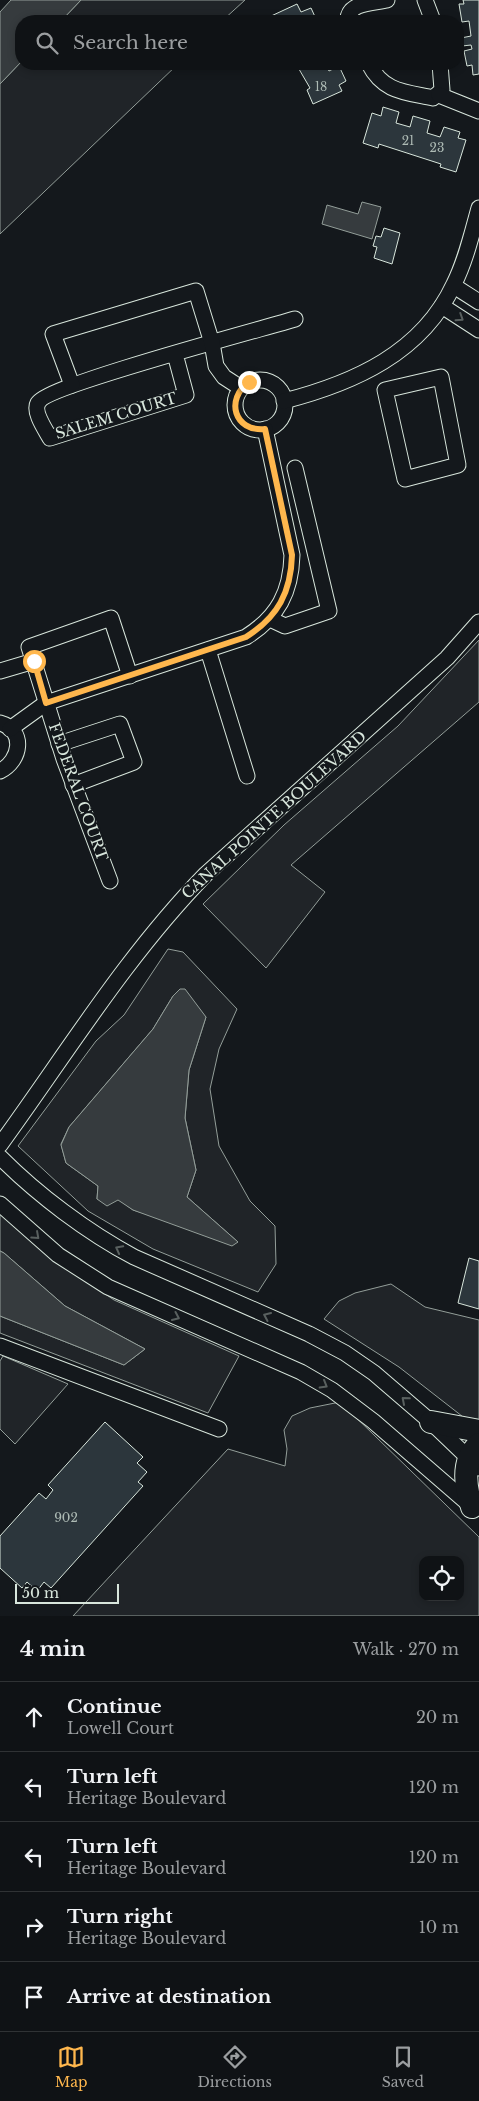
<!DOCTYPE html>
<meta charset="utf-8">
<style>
body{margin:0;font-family:"Libre Baskerville",serif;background:#181b1e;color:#f1f3f6}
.controls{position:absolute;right:15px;bottom:15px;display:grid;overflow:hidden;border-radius:10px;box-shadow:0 2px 8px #0003}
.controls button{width:45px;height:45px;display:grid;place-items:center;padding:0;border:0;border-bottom:1px solid #2f3234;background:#0f1215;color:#f1f3f6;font:25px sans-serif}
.scale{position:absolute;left:15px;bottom:12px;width:104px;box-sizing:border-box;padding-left:5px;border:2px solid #d8e6dc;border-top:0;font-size:14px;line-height:18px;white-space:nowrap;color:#d8e6dc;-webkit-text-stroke:4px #14181c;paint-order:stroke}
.stop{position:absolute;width:15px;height:15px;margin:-11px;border:4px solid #ffb74d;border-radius:50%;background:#fff}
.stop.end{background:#ffb74d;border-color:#fff;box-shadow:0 1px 5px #0008}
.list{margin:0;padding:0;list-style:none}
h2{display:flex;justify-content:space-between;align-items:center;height:65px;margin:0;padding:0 20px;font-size:21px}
h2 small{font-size:16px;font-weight:400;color:#9b9ea0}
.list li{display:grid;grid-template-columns:32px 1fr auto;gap:15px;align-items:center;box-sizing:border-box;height:70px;padding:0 20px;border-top:1px solid #2f3234}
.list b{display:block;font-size:19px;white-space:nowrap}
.list p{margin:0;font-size:16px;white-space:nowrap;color:#9b9ea0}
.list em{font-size:16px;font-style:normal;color:#9b9ea0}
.icon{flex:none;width:28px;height:28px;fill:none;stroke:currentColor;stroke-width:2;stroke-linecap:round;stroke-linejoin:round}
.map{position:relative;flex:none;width:479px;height:1616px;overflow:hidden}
.search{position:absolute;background:#0f1215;box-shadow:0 2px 8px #0003;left:15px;right:15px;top:15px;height:55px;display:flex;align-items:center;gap:12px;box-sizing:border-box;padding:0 18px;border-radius:20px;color:#9b9ea0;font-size:19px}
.sheet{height:415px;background:#0f1215}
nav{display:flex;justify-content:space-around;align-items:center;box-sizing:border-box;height:70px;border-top:1px solid #2f3234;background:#0f1215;font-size:14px;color:#9b9ea0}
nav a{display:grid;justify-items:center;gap:2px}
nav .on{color:#ffb74d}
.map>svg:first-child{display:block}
.green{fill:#202428;stroke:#939e99;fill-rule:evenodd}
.water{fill:#363b3e;stroke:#939e99}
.building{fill:#2c363c;stroke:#d8e6dc}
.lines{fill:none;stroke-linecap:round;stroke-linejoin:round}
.minor-casing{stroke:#d8e6dc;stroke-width:17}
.highway-casing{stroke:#d8e6dc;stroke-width:24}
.minor{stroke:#14181c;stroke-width:15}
.highway{stroke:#14181c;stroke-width:22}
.oneway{stroke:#59605f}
.route{stroke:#ffb74d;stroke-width:6}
.labels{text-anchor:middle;stroke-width:4;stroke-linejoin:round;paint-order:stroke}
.number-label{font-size:12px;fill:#adbab4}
.street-label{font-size:15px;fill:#d8e6dc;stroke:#14181c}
</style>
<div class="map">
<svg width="479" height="1616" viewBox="0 0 479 1616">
<rect width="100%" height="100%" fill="#14181c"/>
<g class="green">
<polygon points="81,0 245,0 222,21 61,21"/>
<polygon points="21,62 21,64 178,64 0,234 0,84"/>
<polygon points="479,640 479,702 291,865 325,892 266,968 203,904 284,825 398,726"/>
<path d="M168,949L183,952L237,1009L219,1049L210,1089L219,1146L250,1201L275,1226L276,1264L258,1292L153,1249L88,1211L18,1146L96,1041L124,1015ZM173,996L206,1017L189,1070L185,1118L196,1170L187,1197L238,1242L133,1210L118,1199H97L98,1186L66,1163L61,1144L69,1127L153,1029Z"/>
<polygon points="0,1212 57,1261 114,1300 239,1356 208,1413 0,1333 0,1316 124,1365 145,1349 65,1306 4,1253 0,1251"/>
<polygon points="391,1284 425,1307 479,1320 479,1421 467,1420 399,1367 324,1319 339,1301 355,1293"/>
<polygon points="3,1356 68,1384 15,1444 0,1429 0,1361"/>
<path d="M340,1402L479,1537V1616H73L228,1449L285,1466L287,1449L284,1430L292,1416L310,1408ZM423,1560H460V1597H423Z"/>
</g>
<g class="water">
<polygon points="11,0 81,0 61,21 21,21 21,62 0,84 0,12"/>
<polygon points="362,202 381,207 372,239 322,224 327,205 358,214"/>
<polygon points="180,989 185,989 206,1017 189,1070 185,1118 196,1170 187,1197 238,1242 232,1246 133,1210 118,1200 107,1206 97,1199 98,1186 66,1163 61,1145 69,1127 153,1029 173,996"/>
<polygon points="0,1251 4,1253 65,1306 145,1349 124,1365 0,1316"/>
</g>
<g class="building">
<polygon points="463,0 479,0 479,74 473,75 472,65 467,66 464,51 472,49 471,45 462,46 461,38 471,36 469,21 462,22 459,4 464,4"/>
<polygon points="297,4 301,12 311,8 317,21 271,21 269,17"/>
<polygon points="296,64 325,64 329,71 339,66 346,81 339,85 342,91 313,104 307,90 310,88"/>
<polygon points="383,107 399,112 396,123 410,127 413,116 430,121 427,133 440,137 444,127 460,132 458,138 466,140 456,172 440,167 441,164 379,144 378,148 363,143 372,113 381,116"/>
<polygon points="384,228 400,233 392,264 374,258 377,247 373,246 376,236 381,237"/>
<polygon points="469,1258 479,1261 479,1309 458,1303"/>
<polygon points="105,1422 143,1457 137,1463 147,1472 138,1482 143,1486 51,1588 44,1582 37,1591 27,1582 22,1588 0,1568 0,1536 39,1493 46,1499 53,1490 48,1485"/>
</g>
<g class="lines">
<defs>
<g id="minor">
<polyline points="425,0 433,21"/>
<path d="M348,21C347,2 374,3 387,0"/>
<path d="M369,64C383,92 405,92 433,98L442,90L440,64"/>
<polyline points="439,95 479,111"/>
<polyline points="454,286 479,302"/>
<polyline points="442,306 479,330"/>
<path d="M175,354L186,395L50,438C45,429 33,412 38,403C46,386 262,329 295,319"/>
<polygon points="441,377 458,465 405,479 385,390"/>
<circle cx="260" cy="405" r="25"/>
<polyline points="72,385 53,334 196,291 212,343 216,366 224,377 241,388"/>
<path d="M284,401C354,383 422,353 454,284C466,260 472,233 479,208"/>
<polyline points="270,619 285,626 329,611 295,468"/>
<polyline points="208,650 247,776"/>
<polyline points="0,671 34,661"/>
<path d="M0,723C26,730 21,761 0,771"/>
<path d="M10,729L46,703L246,637C278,617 291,592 292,555L265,429"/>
<polyline points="59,744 120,724 134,762 73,785"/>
<polyline points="110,881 64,759 29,647 111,618 130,676"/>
<path d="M0,1145C67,1053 126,956 206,874L447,658L479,622"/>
<path d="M0,1157C38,1195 87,1232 134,1257L309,1334L345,1353L374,1373L431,1422L479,1468"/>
<polyline points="0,1204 58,1255 108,1287 301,1372 332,1390 373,1421 470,1505"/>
<polyline points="0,1346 219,1429"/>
</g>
<g id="highway">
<polyline points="431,1422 479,1431"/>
<path d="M472,1507C465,1486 461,1461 479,1444"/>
</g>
</defs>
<use href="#minor" class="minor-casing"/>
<use href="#highway" class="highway-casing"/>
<use href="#minor" class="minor"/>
<use href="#highway" class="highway"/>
</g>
<defs><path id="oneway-chevron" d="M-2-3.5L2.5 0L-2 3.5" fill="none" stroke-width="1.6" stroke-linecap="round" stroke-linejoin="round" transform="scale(1.25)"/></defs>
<g class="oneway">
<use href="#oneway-chevron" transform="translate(460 318) rotate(33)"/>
<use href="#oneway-chevron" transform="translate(36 1236) rotate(42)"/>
<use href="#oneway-chevron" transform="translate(119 1249) rotate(-152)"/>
<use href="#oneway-chevron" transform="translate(267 1316) rotate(-156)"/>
<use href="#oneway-chevron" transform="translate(176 1317) rotate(24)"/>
<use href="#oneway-chevron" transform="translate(324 1385) rotate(30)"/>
<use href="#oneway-chevron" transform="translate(405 1400) rotate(-139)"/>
</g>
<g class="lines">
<path class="route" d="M34,661L46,703L246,637C278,617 291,592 292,555L265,429C234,432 225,399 249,382"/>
</g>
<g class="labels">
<g class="number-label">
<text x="321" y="91">18</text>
<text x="408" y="145">21</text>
<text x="437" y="152">23</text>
<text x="66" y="1522">902</text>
</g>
<g class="street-label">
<text transform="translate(116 416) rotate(-17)" y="5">SALEM COURT</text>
<text transform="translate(78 792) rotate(70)" y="5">FEDERAL COURT</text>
<text transform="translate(274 815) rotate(-42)" y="5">CANAL POINTE BOULEVARD</text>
</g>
</g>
</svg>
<div class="controls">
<button><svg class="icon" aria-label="locate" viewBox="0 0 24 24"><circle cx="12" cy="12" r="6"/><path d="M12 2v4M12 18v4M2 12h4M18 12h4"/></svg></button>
</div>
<div class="scale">50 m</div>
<div class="stop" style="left:34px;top:661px"></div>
<div class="stop end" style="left:249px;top:382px"></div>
<div class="search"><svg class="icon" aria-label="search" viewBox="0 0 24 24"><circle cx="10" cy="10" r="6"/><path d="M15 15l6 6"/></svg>Search here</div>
</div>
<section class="sheet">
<h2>4 min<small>Walk · 270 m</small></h2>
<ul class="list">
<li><svg class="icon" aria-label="ahead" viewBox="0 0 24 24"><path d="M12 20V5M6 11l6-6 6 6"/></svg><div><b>Continue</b><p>Lowell Court</p></div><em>20 m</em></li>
<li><svg class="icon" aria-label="left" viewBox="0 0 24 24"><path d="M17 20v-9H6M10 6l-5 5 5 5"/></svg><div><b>Turn left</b><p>Heritage Boulevard</p></div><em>120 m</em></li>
<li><svg class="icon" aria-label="left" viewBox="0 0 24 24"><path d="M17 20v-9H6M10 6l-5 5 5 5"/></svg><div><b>Turn left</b><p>Heritage Boulevard</p></div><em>120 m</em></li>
<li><svg class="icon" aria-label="right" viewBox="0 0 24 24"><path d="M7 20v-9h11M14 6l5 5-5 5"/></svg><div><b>Turn right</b><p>Heritage Boulevard</p></div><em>10 m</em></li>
<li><svg class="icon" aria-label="arrive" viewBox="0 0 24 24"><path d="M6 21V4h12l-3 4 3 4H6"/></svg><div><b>Arrive at destination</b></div></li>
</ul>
</section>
<nav>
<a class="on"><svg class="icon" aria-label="map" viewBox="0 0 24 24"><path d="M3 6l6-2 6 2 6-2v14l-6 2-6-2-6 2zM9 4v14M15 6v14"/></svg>Map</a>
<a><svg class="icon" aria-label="directions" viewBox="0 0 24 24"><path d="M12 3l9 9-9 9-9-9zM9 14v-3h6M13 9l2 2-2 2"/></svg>Directions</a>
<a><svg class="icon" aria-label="saved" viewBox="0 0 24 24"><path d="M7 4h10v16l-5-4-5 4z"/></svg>Saved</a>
</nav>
